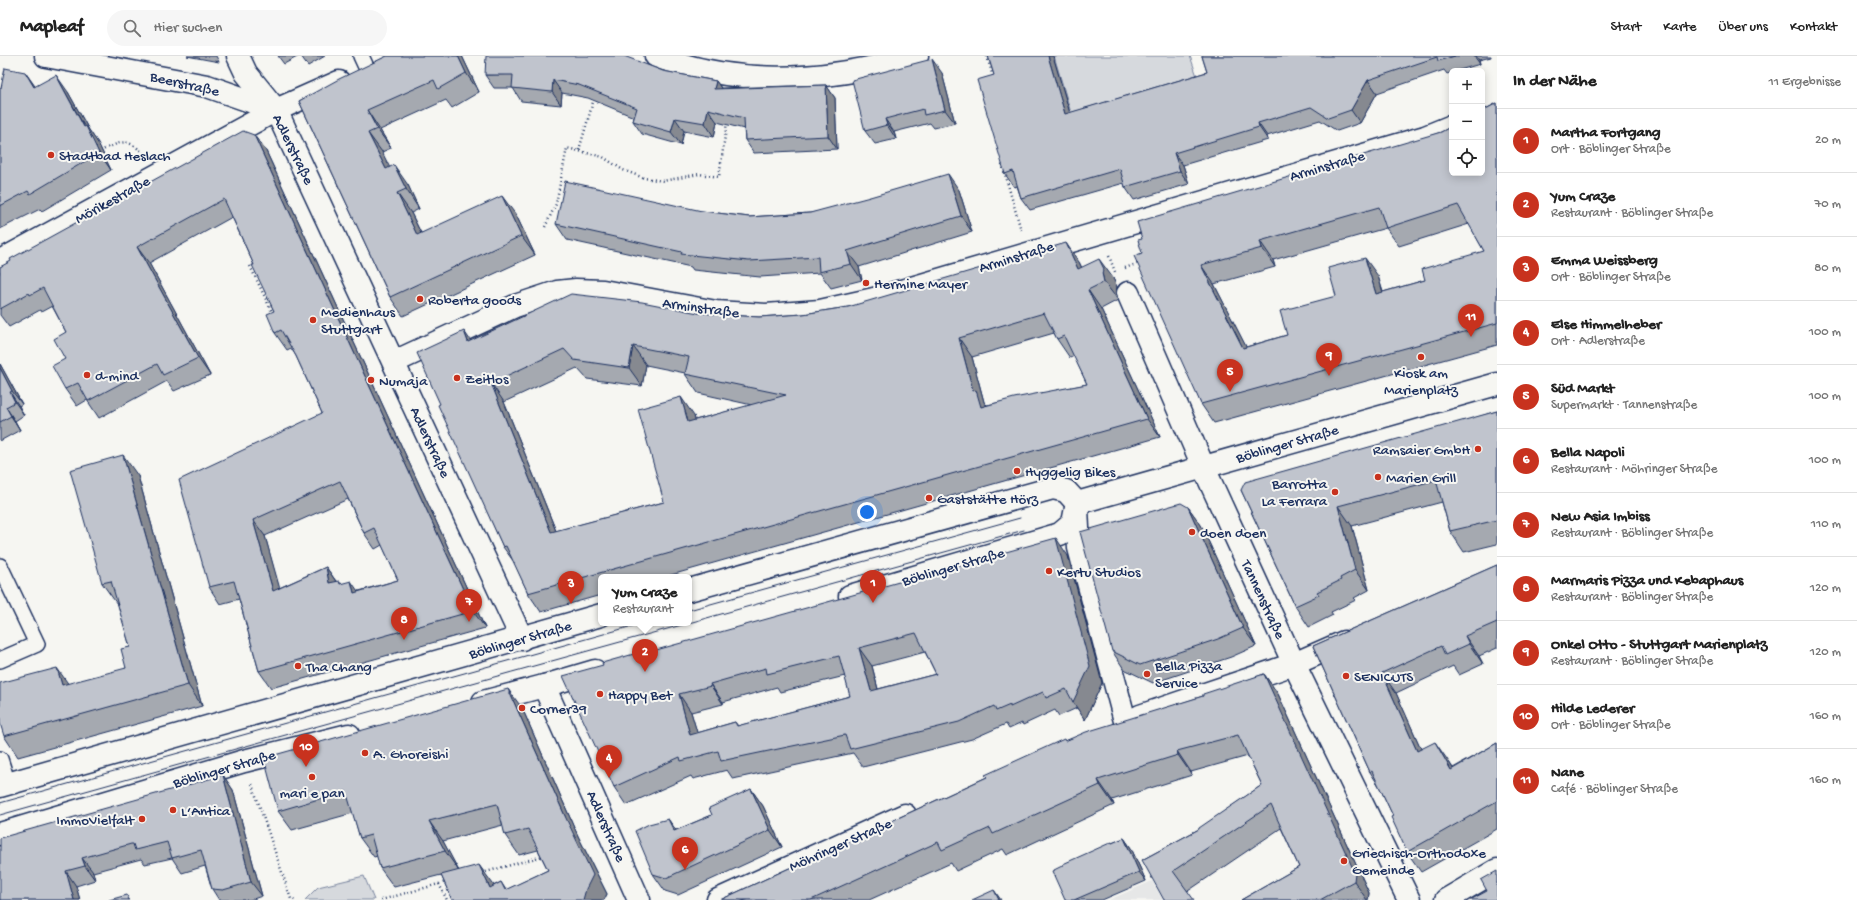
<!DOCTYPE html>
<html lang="de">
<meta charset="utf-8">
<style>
body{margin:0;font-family:"Gochi Hand",sans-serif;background:#f6f6f6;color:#222}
.controls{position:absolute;right:12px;top:12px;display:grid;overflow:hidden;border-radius:6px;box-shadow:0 2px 10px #0003}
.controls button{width:36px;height:36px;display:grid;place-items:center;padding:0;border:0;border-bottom:1px solid #e0e0e0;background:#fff;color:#222;font:20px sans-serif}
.you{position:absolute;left:867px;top:456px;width:14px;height:14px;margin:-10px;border:3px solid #fff;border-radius:50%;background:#1a73e8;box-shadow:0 0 0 6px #1a73e833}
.badge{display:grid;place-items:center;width:26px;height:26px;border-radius:50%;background:#c8321e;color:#fff;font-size:13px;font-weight:700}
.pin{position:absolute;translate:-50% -33px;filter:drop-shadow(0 1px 2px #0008)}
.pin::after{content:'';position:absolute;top:21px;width:14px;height:12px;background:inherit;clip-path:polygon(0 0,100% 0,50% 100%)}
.popup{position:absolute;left:598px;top:518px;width:94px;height:52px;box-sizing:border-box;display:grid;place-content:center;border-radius:6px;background:#fff;filter:drop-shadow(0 1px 3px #0005);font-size:13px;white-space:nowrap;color:#767676}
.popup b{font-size:15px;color:#222}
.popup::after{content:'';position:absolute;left:50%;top:100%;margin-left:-8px;border:8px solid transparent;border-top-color:#fff}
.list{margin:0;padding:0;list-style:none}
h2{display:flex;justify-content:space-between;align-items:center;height:52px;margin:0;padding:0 16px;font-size:17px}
h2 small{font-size:13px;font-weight:400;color:#767676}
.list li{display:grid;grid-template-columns:26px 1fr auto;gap:12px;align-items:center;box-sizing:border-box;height:64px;padding:0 16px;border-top:1px solid #e0e0e0}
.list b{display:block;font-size:15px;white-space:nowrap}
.list p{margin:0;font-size:13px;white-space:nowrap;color:#767676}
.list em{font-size:13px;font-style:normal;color:#767676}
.icon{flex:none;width:22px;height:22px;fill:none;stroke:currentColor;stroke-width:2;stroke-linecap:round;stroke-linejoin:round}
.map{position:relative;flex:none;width:1497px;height:844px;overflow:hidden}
header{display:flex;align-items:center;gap:24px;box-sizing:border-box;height:56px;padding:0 20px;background:#fff;border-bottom:1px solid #e0e0e0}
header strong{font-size:19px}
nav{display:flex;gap:22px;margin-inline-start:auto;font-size:14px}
.search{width:280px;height:36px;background:#f6f6f6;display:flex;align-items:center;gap:10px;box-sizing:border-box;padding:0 14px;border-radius:22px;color:#767676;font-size:15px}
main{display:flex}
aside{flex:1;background:#fff}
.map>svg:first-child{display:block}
.built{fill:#e6e7e7}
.green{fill:#d6d9dd;stroke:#78849e}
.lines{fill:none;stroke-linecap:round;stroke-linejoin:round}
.service-casing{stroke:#1b2f5e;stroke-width:18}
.minor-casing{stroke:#1b2f5e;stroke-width:25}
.tertiary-casing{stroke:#1b2f5e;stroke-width:25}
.path{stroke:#1b2f5e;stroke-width:2.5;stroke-dasharray:1 3;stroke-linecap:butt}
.service{stroke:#f6f6f2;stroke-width:15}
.minor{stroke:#f6f6f2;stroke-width:22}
.tertiary{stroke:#f6f6f2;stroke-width:22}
.tram{stroke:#1b2f5e;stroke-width:1}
.wall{fill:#a5a9b0;stroke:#1b2f5e;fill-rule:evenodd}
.shaded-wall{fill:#868990;stroke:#1b2f5e}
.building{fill:#c0c4cd;stroke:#1b2f5e;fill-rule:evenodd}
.poi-dot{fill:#c8321e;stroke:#f6f6f2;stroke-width:1.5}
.labels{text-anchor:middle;stroke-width:4;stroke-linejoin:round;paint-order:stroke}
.street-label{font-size:15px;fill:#1b2f5e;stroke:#f6f6f2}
.poi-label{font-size:15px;fill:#1b2f5e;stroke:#f6f6f2;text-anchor:start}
</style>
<header>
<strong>Mapleaf</strong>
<div class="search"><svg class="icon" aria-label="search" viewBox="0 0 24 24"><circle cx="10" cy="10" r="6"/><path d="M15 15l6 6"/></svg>Hier suchen</div>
<nav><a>Start</a><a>Karte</a><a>Über uns</a><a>Kontakt</a></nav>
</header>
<main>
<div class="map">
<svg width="1497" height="844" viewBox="0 0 1497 844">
<rect width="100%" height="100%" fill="#f6f6f2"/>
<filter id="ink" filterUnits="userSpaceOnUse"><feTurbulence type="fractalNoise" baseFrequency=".025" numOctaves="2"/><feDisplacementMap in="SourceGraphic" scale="8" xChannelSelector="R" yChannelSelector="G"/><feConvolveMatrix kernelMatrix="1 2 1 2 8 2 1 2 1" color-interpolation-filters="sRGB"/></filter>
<g filter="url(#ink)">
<polygon class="built" points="1152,825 1163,844 1109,844"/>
<g class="green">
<polygon points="1054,0 1190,0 1198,23 1072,60"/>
<polygon points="364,820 374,844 305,844 318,831"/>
</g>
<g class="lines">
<defs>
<g id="service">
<polyline points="361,0 367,13"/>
<polyline points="0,510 37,588 0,604"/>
<polyline points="0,703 8,728"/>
</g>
<g id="minor">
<polyline points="46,0 207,30 276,54"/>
<polyline points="238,0 246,17 276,54 522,583"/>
<path d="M656,0C740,32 832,25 917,0"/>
<polyline points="0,205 276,54 339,26"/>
<polyline points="1128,237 1203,410 1294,608 1409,844"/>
<polyline points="394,306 515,250 557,236 576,234 603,235 716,256 766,259 820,255 874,243 1425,81 1452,70"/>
<polyline points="1077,447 1497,328"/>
<polyline points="1077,452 1079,492 1125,665"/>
<polyline points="689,534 1053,432 1066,435 1077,447"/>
<polyline points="850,540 1060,478 1073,467 1077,447"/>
<polyline points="544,630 639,844"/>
<polyline points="483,646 544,630 595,615"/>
<polyline points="1140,660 1294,608 1344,586"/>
<polyline points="0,730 601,559"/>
<polyline points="0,778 244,705 349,679"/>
<polyline points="718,844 905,759"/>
</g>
<polyline id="tertiary" points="1446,844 1497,814"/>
</defs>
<use href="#service" class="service-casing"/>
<use href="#minor" class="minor-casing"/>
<use href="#tertiary" class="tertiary-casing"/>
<g class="path">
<polyline points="987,0 993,21"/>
<polyline points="579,94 593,46"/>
<path d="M100,95C122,86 126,80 145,99"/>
<polyline points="1002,108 1021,174"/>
<polyline points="545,171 556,148 567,92 603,101 623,114 644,122 663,125 699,118 719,121 727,66"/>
<polyline points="1109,200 1115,216 1117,215"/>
<polyline points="250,210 273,258"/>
<polyline points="1125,212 1139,207"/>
<polyline points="252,728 291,843 295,844"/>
<polyline points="482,817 543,800"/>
<polyline points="439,828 447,844"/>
<polyline points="381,844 446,826"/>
</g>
<use href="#service" class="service"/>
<use href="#minor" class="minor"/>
<use href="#tertiary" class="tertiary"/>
<g class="tram">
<polyline points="689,554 1020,462"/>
<polyline points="0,747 643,567"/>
<path d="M0,759C341,663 682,569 1024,474"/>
</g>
</g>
<g class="wall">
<polygon points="187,0 216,0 219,6"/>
<polygon points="278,0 299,0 284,8"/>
<polygon points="301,0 325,0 308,10"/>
<polygon points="387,0 462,0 479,36 452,52 446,44 380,74 391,92 382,96 389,112 408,129 419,153 411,157 421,177 516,159 535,199 403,260 390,241 299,45"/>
<polygon points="988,0 1053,0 1070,57 1207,16 1202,0 1491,0 1491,1 1479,4 1480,8 1456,15 1452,15 1452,16 1447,18 1444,14 1377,37 1360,67 1337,75 1320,64 1267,80 1268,84 1183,109 1189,128 1134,144 1125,131 1124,127 1030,154 1021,142 1017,130 1014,131 1005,118 994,19"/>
<polygon points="663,15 716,25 721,32 826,29 835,42 837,93 754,97 745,84 744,73 717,66 714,81 684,75 681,89 642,78 633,65 634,61 588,42 562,37 561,49 521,45 513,32 494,32 485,19"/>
<polygon points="25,16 35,31 68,36 89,74 98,87 111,114 42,155 40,153 0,173 0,33"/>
<polygon points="942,17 955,67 934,72 930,67 894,76 896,83 875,88 865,75"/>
<path d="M1497,47V289L1214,367L1201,348L1142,197V183L1441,76ZM1469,168L1484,195L1425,224L1383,236L1378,220L1336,240L1287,279L1246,291L1214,228L1275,211L1273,204L1386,172L1399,190Z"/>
<path d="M266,95L485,572L271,632L259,615L239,543L220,548L209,531L322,357L296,300L291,292L287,294L275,277L274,255L254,209L232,161L149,207L210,319L174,335L167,325L99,362L87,344L77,350L65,333V303L66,276L52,250L41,256L40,254L9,271L0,259V211ZM348,443L364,477L375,493L382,489L398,524L359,535L336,525L326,511L279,532L265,480Z"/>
<polygon points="959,134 972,176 859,211 862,224 831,232 820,217 760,221 693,214 691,211 567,184 556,168 702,155 749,161 810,157"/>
<path d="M1079,206L1082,212L1113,222L1117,231L1116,236L1118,244L1101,253L1160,381L664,521H601V539L541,556L528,537L514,506L503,491L440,348L471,285L698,257L759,261L803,258L848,251ZM1054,277L1057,283L1070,302L1074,300L1087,328L987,349L984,346L972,301ZM646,309L685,317V318L698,337L752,349L695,364L694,360L664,446L556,475L504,346L577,312L587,323L642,330Z"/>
<polygon points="0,308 22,348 19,350 24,359 15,365 20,374 0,385"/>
<polygon points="1497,355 1497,488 1464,496 1450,475 1442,446 1352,470 1369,534 1354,542 1356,544 1331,556 1333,559 1309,571 1295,550 1241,434"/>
<polygon points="138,420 202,650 18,701 4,680 126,612 130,591 118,548 117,548 102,527"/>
<polygon points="1188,451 1201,469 1256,590 1231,601 1153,627 1124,613 1112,595"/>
<path d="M1068,500L1102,627L1085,664L1077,652L1059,660L1055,654L1023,669L1022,667L1009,673L1006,668L972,683L863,711L853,697L733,723L727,714L693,723L691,720L626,749L614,731L603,609L641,596L643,598ZM925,596L936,618L878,633L872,610ZM845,620L850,640L738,670L735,666L697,677L691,656L723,648V646L777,631L780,636Z"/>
<polygon points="1497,509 1497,592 1479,600 1483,608 1459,619 1453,610 1396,637 1421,693 1449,706 1453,712 1497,687 1497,773 1421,816 1407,796 1393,760 1379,730 1370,716 1313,590"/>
<polygon points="1264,618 1278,638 1369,837 1368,844 1241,844 1299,811 1281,772 1188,835 1142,804 1199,773 1262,729 1248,700 1191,716 1192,719 1112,744 1114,749 1007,799 1003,793 956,815 951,807 869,844 720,844 1065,685 1203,640"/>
<path d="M522,652L578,780L607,838L604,844H452L441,819L394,831L380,812L377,800L374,801L360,782L353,757L292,774L278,755ZM503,769L505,779L519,799L538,794L548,814L506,834L501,826L493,830V828L458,814L443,785Z"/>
<polygon points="223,719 233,734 262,840 250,844 219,844 212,833 205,810 182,817 172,802 145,808 141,803 93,816 95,824 76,830 80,844 0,844"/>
<polygon points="751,733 763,750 782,791 678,839 665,835 653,818 668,763 676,774 712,759"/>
<polygon points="1124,782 1131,792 1146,825 1102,844 1065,844 1112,787"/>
</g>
<g class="shaded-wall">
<polygon points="458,0 462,0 479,36 466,17"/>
<polygon points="1048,0 1053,0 1074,71 1065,58"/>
<polygon points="1474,0 1476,0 1479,4 1480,8"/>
<polygon points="932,3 942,17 955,67 945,54"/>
<polygon points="25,16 37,33 34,31"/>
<polygon points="56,19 68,36 89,74 98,87 111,114 99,97"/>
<polygon points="553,24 562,37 561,49 552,36"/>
<polygon points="1368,24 1377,37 1360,67 1351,54"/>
<polygon points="716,25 725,38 714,33"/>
<polygon points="826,29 835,42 837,93 828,80"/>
<polygon points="708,53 717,66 714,81 705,67"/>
<polygon points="367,54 380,74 391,92 377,73"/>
<polygon points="675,62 684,75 681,89 671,76"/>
<polygon points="885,63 894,76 896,83 887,69"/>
<polygon points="1258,67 1267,80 1268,84 1259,71"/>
<polygon points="368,77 382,96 400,132 386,113"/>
<polygon points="254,79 266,95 485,572 473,555"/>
<polygon points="1174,97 1183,109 1189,128 1180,115"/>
<polygon points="394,109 408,129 419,153 406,133"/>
<polygon points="948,118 959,134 972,176 961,160"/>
<polygon points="397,137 411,157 431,198 417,179"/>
<polygon points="502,140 516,159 535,199 521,180"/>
<polygon points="1260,185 1273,204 1275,211 1262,192"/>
<polygon points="1066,187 1079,206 1091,232 1078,213"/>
<polygon points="137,191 149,207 210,319 198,302"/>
<polygon points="847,195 859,211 862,224 851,208"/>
<polygon points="1365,202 1378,220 1389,257 1376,238"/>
<polygon points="1099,203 1113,222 1117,231 1116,236 1118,244 1104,226"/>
<polygon points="1201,209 1214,228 1256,310 1243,292"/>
<polygon points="1088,234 1101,253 1160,381 1147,363"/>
<polygon points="464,275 477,294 468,286"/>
<polygon points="959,282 972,301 984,346 989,353 981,351 973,335"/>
<polygon points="633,290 646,309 642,330 629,312"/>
<polygon points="0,308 22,348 12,335 0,312"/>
<polygon points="491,327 504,346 564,495 551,476"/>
<polygon points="10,336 19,350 24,359 15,346"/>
<polygon points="681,341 694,360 701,385 688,366"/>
<polygon points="6,351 15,365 20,374 11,360"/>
<polygon points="123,399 138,420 202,650 188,629"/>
<polygon points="1338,450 1352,470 1369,534 1355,514"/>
<polygon points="1188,451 1201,469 1256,590 1243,572"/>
<polygon points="253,464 265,480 285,551 273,535"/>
<polygon points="1056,482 1068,500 1102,627 1085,664 1073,646"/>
<polygon points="326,511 337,527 329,527"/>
<polygon points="351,525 362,541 354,537"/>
<polygon points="1465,580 1479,600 1483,608 1469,588"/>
<polygon points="859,592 872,610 883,653 871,635"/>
<polygon points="57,612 72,633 62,629"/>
<polygon points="1382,617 1396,637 1431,715 1417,695"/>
<polygon points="1264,618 1278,638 1369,837 1368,844 1367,844 1354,825"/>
<polygon points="710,628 723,646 723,648 711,630"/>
<polygon points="508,633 522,652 578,780 607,838 604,844 583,844 565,760"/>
<polygon points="679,638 691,656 703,696 690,679"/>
<polygon points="1435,686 1449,706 1465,733 1451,714"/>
<polygon points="1177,695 1191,716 1192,719 1178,699"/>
<polygon points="223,719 233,734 262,840 251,826"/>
<polygon points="1098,724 1112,744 1114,749 1100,729"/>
<polygon points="751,733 763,750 782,791 770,774"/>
<polygon points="668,763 680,780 674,775"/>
<polygon points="429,765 443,785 459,815 445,795"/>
<polygon points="1124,782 1131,792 1146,825 1139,816"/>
<polygon points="82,802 93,816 95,824 85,810"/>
<polygon points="479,809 493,828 500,844 490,832"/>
<polygon points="66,815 76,830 80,844 74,844"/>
<polygon points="994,834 1001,844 999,844"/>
</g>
<g class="building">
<polygon points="387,0 458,0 466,17 438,33 434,24 367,54 377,73 368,77 386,113 394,109 406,133 397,137 417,179 502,140 521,180 390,241 299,45 339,23"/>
<polygon points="486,0 624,0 663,15 716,25 714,33 826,29 828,80 745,84 744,62 708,53 705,67 675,62 671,76 633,65 637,52 579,29 553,24 552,36 512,32 513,19 485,19"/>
<polygon points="988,0 1048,0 1065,58 1207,16 1202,0 1455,0 1438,5 1437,1 1368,24 1351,54 1328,62 1311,51 1258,67 1259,71 1174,97 1180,115 1125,131 1120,113 1021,142 1013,115 1005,118 977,24 994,19"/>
<polygon points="932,3 945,54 924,59 923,53 885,63 887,69 865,75 852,24"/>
<polygon points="5,12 25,16 34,31 56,19 84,71 86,70 99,97 30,138 28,135 0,150 0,33 1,32"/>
<path d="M1497,47V267L1201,348L1134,200L1142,197L1138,184L1142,183L1137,166L1441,76L1452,70V117H1482V55ZM1458,149L1484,195L1422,213L1425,224L1376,238L1365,202L1328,212L1336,240L1280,255L1287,279L1243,292L1201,209L1262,192L1260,185L1379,151L1386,172Z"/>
<path d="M243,75L254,79L473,555L259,615L234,525L209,531L179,424L322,357L296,300L281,274L275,277L267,258L274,255L252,209H254L224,143L137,191L198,302L163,319L157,308L88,345L78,327L65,333L52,310L65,303L54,283L66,276L43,232L30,239L29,237L0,253V211L11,205L10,203ZM340,425L364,477L374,472L398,524L354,537L351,525L340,528L339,525L329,527L326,511L273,535L253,464Z"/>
<polygon points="948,118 961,160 847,195 851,208 819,216 818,201 749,205 681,198 682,196 556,168 565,125 702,155 749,161 810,157 870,141"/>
<path d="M1066,187L1078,213L1099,203L1104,213L1102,217L1104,226L1088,234L1147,363L528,537L506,490L503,491L438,349L440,348L417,297L464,275L468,286L571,238L642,246L698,257L759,261L803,258L848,251ZM1044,257L1057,283L1064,280L1087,328L1014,342L981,351L976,334L973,335L959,282ZM633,290L689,301L685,318L786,339L688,366L681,341L638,353L664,446L551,476L491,327L564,293L574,304L629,312Z"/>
<polygon points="0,312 12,335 10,336 15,346 6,351 11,360 0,366"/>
<polygon points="1497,355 1497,464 1450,475 1436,424 1338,450 1355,514 1340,522 1341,524 1317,536 1319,539 1295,550 1241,434 1245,426"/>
<polygon points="123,399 188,629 4,680 0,667 0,627 57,612 62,629 126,612 121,593 130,591 111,525 102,527 70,414"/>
<polygon points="1181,447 1188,451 1243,572 1218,583 1140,609 1112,595 1080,476"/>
<path d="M1056,482L1090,610L1073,646L1066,633L1046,642L1043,636L1010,651V649L996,655L994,650L959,666L850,693L845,679L721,705L718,695L681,705L680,701L614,731L563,620L603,609L602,607L641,596L642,598ZM916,577L936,618L871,635L859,592ZM839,600L850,640L737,670L735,666L690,679L679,638L711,630L710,628L766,612L767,618Z"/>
<polygon points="1497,509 1497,566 1465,580 1469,588 1445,599 1441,590 1382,617 1417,695 1435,686 1451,714 1497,687 1497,745 1407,796 1391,761 1393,760 1372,715 1370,716 1313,590"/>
<polygon points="1264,618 1355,817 1354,825 1320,844 1241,844 1299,811 1271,749 1173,815 1194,844 1164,844 1142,804 1199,773 1199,772 1262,729 1238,679 1177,695 1178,699 1098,724 1100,729 993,778 990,772 942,794 938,786 811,844 720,844 987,721 985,719 1064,683 1065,685 1086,676 1203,640 1203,638"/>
<polygon points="508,633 565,760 593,819 586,833 583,844 452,844 441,819 479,809 490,832 501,826 505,834 548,814 528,773 505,779 497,748 429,765 445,795 380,812 371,779 360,782 346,735 278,755 264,702"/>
<polygon points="223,719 251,826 223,834 212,833 201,794 172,802 167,786 135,794 133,788 131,788 82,802 85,810 66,815 74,844 0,844 0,782"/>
<polygon points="751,733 770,774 666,822 653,818 635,775 649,768 668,763 674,775 712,759 709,752"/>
<polygon points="1124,782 1139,816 1074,844 1065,844 1052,815 1064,809 1063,808 1112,786 1112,787"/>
<polygon points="1497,815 1497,844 1470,844 1487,835 1481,824"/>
<polygon points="994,834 999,844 972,844"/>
<polygon points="127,839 129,844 109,844"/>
</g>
</g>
<g class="poi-dot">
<circle cx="51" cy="99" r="4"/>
<circle cx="866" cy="227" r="4"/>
<circle cx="420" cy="243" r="4"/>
<circle cx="313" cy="264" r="4"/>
<circle cx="1421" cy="301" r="4"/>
<circle cx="87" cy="319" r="4"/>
<circle cx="457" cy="322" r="4"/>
<circle cx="371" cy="324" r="4"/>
<circle cx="1478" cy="393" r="4"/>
<circle cx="1017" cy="415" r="4"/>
<circle cx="1378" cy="421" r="4"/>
<circle cx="1335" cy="436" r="4"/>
<circle cx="929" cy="442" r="4"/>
<circle cx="1192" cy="476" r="4"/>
<circle cx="1049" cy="515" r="4"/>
<circle cx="298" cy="610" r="4"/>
<circle cx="1147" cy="618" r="4"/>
<circle cx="1346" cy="620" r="4"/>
<circle cx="600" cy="638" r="4"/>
<circle cx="522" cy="652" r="4"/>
<circle cx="365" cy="697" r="4"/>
<circle cx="312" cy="721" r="4"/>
<circle cx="173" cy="754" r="4"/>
<circle cx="142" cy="763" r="4"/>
<circle cx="1344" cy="805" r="4"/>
</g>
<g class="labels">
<g class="street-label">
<text transform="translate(185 27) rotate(13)" y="5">Beerstraße</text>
<text transform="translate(294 93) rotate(64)" y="5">Adlerstraße</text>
<text transform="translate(1327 109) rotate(-16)" y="5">Arminstraße</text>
<text transform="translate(112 143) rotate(-29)" y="5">Mörikestraße</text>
<text transform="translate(1016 200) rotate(-17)" y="5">Arminstraße</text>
<text transform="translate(701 251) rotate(8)" y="5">Arminstraße</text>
<text transform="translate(431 386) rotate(65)" y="5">Adlerstraße</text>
<text transform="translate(1287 387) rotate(-16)" y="5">Böblinger Straße</text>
<text transform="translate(953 510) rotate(-16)" y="5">Böblinger Straße</text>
<text transform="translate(1264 543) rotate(65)" y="5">Tannenstraße</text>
<text transform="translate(520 583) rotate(-16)" y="5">Böblinger Straße</text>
<text transform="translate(224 712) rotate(-16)" y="5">Böblinger Straße</text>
<text transform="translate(607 770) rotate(66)" y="5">Adlerstraße</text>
<text transform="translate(840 788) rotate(-24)" y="5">Möhringer Straße</text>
</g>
<g class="poi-label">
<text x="59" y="104">Stadtbad Heslach</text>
<text x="874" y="232">Hermine Mayer</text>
<text x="428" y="248">Roberta goods</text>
<text x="321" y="260">Medienhaus<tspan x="321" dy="17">Stuttgart</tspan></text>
<text x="1421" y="321" text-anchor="middle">Kiosk am<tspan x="1421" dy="17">Marienplatz</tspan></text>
<text x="95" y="324">d-mind</text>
<text x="465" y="327">Zeitlos</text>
<text x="379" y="329">Numaja</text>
<text x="1470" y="398" text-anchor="end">Ramsaier GmbH</text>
<text x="1025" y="420">Hyggelig Bikes</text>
<text x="1386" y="426">Marien Grill</text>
<text x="1327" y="432" text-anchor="end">Barrotta<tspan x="1327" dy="17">La Ferrara</tspan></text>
<text x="937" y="447">Gaststätte Hörz</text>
<text x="1200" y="481">doen doen</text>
<text x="1057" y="520">Kertu Studios</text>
<text x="1155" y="614">Bella Pizza<tspan x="1155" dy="17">Service</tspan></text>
<text x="306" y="615">Tha Chang</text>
<text x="1354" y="625">SENICUTS</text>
<text x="608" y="643">Happy Bet</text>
<text x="530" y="657">Corner39</text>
<text x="373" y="702">A. Ghoreishi</text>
<text x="312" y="741" text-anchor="middle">mari e pan</text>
<text x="181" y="759">L‘Antica</text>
<text x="134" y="768" text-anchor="end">ImmoVielfalt</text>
<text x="1352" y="801">Griechisch-Orthodoxe<tspan x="1352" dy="17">Gemeinde</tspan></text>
</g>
</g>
</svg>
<div class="controls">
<button>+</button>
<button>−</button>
<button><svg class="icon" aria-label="locate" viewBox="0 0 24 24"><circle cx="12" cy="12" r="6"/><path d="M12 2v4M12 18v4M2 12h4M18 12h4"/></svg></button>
</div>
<div class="you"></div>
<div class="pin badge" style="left:873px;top:547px">1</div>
<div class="pin badge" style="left:645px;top:616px">2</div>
<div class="popup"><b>Yum Craze</b>Restaurant</div>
<div class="pin badge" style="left:571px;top:548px">3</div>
<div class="pin badge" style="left:609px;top:722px">4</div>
<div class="pin badge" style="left:1230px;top:336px">5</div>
<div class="pin badge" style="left:685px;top:814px">6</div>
<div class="pin badge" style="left:469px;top:566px">7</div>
<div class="pin badge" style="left:404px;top:584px">8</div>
<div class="pin badge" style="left:1329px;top:320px">9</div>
<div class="pin badge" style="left:306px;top:711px">10</div>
<div class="pin badge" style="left:1471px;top:281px">11</div>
</div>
<aside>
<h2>In der Nähe<small>11 Ergebnisse</small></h2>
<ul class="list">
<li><span class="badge">1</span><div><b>Martha Fortgang</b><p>Ort · Böblinger Straße</p></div><em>20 m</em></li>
<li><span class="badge">2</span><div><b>Yum Craze</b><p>Restaurant · Böblinger Straße</p></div><em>70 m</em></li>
<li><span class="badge">3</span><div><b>Emma Weissberg</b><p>Ort · Böblinger Straße</p></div><em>80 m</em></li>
<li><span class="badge">4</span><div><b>Else Himmelheber</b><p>Ort · Adlerstraße</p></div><em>100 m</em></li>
<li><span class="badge">5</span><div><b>Süd Markt</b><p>Supermarkt · Tannenstraße</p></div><em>100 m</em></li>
<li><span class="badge">6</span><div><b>Bella Napoli</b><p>Restaurant · Möhringer Straße</p></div><em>100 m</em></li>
<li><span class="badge">7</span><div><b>New Asia Imbiss</b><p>Restaurant · Böblinger Straße</p></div><em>110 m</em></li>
<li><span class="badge">8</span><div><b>Marmaris Pizza und Kebaphaus</b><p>Restaurant · Böblinger Straße</p></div><em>120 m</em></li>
<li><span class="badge">9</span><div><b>Onkel Otto - Stuttgart Marienplatz</b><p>Restaurant · Böblinger Straße</p></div><em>120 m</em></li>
<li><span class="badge">10</span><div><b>Hilde Lederer</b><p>Ort · Böblinger Straße</p></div><em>160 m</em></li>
<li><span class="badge">11</span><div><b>Nane</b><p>Café · Böblinger Straße</p></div><em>160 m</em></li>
</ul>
</aside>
</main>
